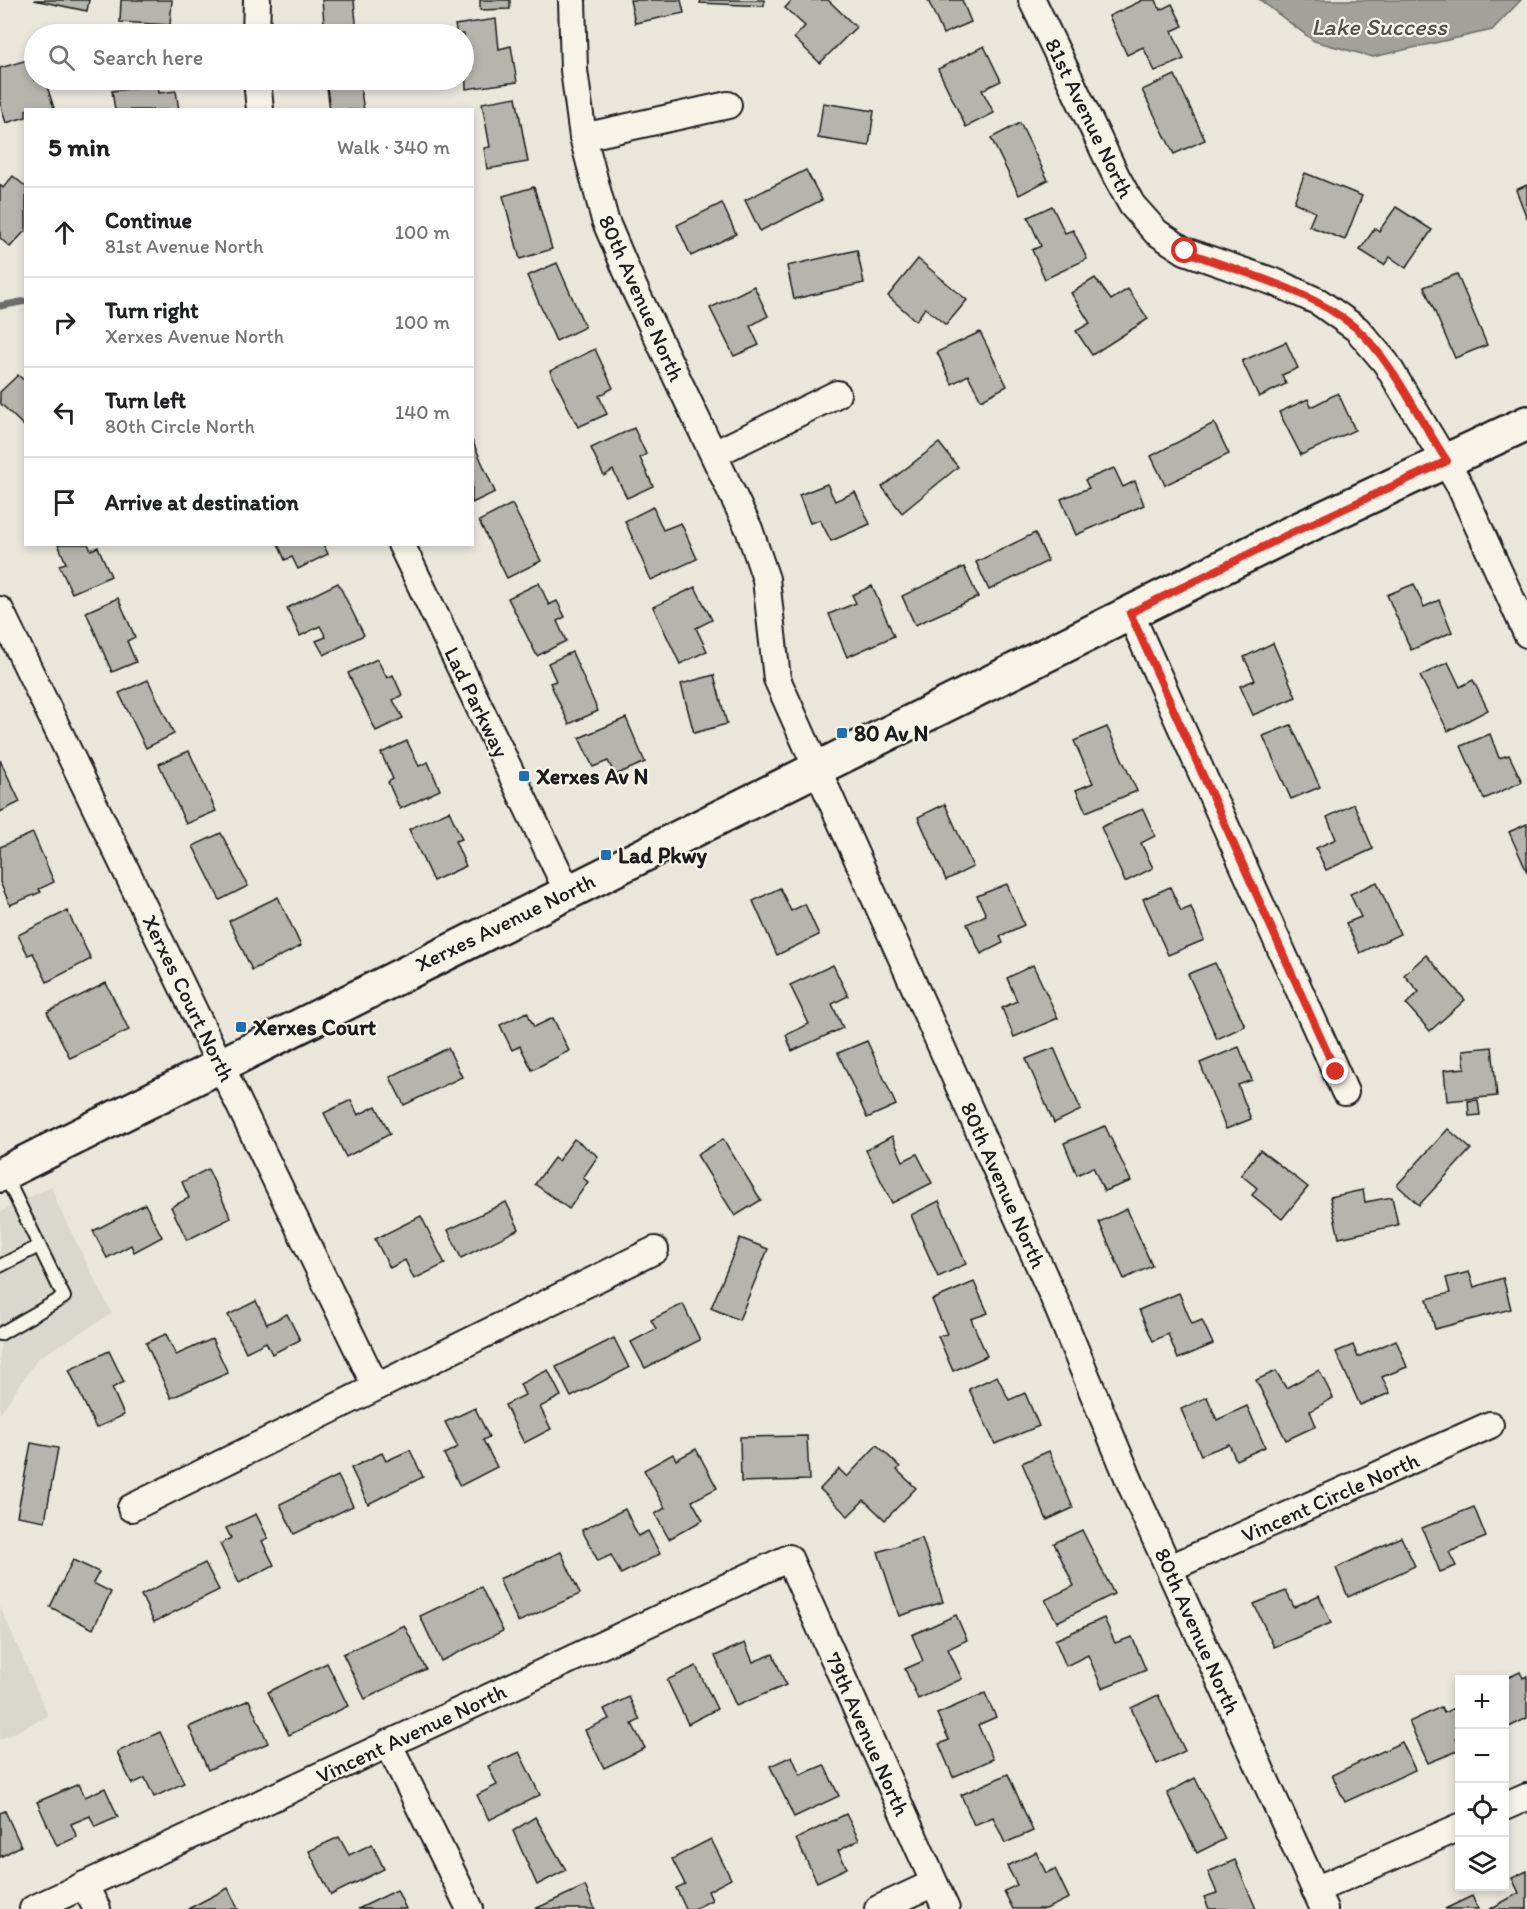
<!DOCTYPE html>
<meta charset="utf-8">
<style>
body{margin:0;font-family:Itim,sans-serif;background:#f6f6f6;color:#202124}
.controls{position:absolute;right:18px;bottom:18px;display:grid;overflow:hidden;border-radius:0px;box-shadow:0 3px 9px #0003}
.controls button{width:54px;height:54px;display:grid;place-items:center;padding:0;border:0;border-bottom:2px solid #e0e0e0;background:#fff;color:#202124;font:30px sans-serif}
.stop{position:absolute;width:18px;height:18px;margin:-14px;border:4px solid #d93025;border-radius:50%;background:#fff}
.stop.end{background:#d93025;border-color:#fff;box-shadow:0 2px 6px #0008}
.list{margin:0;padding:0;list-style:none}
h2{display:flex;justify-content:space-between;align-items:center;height:78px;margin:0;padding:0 24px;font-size:26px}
h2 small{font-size:20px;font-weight:400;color:#757577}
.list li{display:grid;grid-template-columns:39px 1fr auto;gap:18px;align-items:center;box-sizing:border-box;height:90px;padding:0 24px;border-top:2px solid #e0e0e0}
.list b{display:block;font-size:22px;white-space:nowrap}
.list p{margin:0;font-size:20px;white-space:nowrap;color:#757577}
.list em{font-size:20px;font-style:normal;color:#757577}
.icon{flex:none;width:33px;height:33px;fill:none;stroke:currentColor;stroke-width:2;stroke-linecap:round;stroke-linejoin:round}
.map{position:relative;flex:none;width:1527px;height:1909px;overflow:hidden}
.search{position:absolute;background:#fff;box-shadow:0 3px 9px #0003;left:24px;top:24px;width:450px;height:66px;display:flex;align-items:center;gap:15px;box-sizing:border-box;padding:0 21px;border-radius:33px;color:#757577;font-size:22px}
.panel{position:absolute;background:#fff;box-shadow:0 3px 9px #0003;left:24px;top:108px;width:450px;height:438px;border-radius:0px}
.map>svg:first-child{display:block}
.built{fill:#dad7ce}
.water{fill:#a3a19a;stroke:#6d6c68;stroke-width:1.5}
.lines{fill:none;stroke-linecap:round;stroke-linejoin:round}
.stream{stroke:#6d6c68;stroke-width:7}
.building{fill:#b6b4ac;stroke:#1c1c1c;stroke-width:1.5}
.lane-casing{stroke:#1c1c1c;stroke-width:16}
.street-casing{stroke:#1c1c1c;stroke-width:30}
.secondary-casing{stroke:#1c1c1c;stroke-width:38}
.lane{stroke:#f7f3e8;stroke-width:12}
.street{stroke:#f7f3e8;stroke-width:26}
.secondary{stroke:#f7f3e8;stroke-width:33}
.route{stroke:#d93025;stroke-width:8}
.poi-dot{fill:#1f6fb2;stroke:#f7f3e8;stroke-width:2}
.labels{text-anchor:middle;stroke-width:4.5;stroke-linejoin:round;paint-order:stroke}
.street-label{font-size:22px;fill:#1c1c1c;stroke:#f7f3e8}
.poi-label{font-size:22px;font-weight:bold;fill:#1c1c1c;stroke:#f7f3e8;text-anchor:start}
.water-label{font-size:24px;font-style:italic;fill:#52514e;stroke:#f7f3e8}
</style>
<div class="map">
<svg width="1527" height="1909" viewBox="0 0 1527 1909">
<rect width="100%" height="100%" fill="#eae6dc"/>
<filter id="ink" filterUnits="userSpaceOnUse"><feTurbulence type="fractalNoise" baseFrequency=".0167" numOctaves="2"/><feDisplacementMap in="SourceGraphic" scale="12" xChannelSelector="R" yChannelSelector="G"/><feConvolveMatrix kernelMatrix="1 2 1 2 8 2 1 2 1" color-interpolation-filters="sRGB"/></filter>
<g filter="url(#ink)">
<g class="built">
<polygon points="52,1186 58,1206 112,1314 38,1358 0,1414 0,1212"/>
<polygon points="0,1606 48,1716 0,1740"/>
</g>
<polygon class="water" points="1260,0 1521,0 1492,30 1373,57 1314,41"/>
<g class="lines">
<polyline class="stream" points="0,306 26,301"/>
</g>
<g class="building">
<polygon points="34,0 89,0 87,11"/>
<polygon points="121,0 172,0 170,25 120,22"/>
<polygon points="322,0 354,0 357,34 325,34"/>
<polygon points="480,0 510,0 510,9 480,10"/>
<polygon points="630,0 681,0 684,13 635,23"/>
<polygon points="701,0 764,0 764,6 700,3"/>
<polygon points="792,0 828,0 856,27 820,63 794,38 805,26 785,8"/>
<polygon points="928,0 962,0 971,22 943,34"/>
<polygon points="1143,0 1156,0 1160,10 1172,4 1183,26 1172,31 1184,59 1155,71 1143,47 1127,55 1109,16"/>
<polygon points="496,19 499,49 511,46 517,82 466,89 464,34 457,34 455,25"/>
<polygon points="984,46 1001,81 982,90 994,113 966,127 938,69"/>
<polygon points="34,58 34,80 45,80 54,108 26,110 26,117 6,123 0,103 0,68"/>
<polygon points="1175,75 1205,140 1174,154 1142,90"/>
<polygon points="326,80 359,80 364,110 330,110"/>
<polygon points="158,85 159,93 176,91 179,110 115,110 112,91"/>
<polygon points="516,97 528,162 487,169 484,148 490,147 482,103"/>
<polygon points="823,103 874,111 869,146 818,138"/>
<polygon points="1020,123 1048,180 1019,195 991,138"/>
<polygon points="806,170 822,200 760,231 745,200"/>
<polygon points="1305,173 1362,196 1345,240 1309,226 1315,212 1294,202"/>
<polygon points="13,176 26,187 26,230 10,247 0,238 0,185 3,188"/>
<polygon points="1527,185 1527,218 1516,190"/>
<polygon points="534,187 552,249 520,259 503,196"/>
<polygon points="722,203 736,234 691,256 677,225"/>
<polygon points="1052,206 1065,233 1073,230 1087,259 1045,279 1032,250 1041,246 1028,217"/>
<polygon points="1396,207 1432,230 1406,268 1390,257 1384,265 1360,250 1375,228 1379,231"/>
<polygon points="857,250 864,283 794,299 787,266"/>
<polygon points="918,259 967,300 946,325 925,308 916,321 888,296"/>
<polygon points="557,263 585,327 556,341 527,276"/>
<polygon points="1457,274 1487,345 1455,358 1424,287"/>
<polygon points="1095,278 1111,300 1128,289 1148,319 1092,355 1076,331 1090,323 1071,293"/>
<polygon points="754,286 768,316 750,326 759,345 734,356 710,308"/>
<polygon points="980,332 1007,386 981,400 968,375 952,384 937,352"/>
<polygon points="1286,342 1298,368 1282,375 1286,384 1259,397 1242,361"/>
<polygon points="595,349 613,388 599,396 607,414 578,427 550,371"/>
<polygon points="18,375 26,382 26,428 0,403 0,392"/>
<polygon points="1338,393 1355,430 1301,455 1279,412 1308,399 1311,407"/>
<polygon points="1214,423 1229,454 1165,485 1151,456"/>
<polygon points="634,428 646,454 640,458 653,486 627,498 613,470 604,476 591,448"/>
<polygon points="472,440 495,492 472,503"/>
<polygon points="939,443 958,467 902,513 882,487"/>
<polygon points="1114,468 1123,487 1135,481 1144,505 1076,535 1061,499 1089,488 1085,480"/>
<polygon points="827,484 835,501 855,492 870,524 831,541 820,520 810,523 799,495"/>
<polygon points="512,504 541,561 507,578 479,521"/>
<polygon points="653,507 663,530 681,523 697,559 651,580 625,521"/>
<polygon points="1035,533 1048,561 989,590 976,562"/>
<polygon points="58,544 88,544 91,550 98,547 111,576 72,593 59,565 66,563"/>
<polygon points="278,544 323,544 328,554 298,569 292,557 285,560"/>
<polygon points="964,567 978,597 915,625 902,596"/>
<polygon points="338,583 364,635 324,655 316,641 326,637 320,626 300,636 287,608"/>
<polygon points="539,583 549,605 557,601 565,617 557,621 566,641 537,656 508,598"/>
<polygon points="1414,584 1424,607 1439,600 1452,632 1411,650 1387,595"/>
<polygon points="872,586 894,636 847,657 829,614 856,603 852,595"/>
<polygon points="695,587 712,620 696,628 707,651 680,664 653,607"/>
<polygon points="118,598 135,637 127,641 136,662 112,672 86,612"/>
<polygon points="1273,643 1296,697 1253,715 1240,686 1255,680 1244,657"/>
<polygon points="572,652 598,711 569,724 550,683 556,681 548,663"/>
<polygon points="377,659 387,678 393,675 402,695 393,700 403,718 376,731 348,673"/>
<polygon points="1448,662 1460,687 1473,680 1488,710 1448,731 1420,676"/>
<polygon points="714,675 727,724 694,733 681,684"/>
<polygon points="148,680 174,734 146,748 119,693"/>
<polygon points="626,718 645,762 615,775 608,761 593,767 579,738"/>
<polygon points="1291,725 1320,787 1291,799 1263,736"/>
<polygon points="1107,727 1137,791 1086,812 1076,790 1093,783 1074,741"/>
<polygon points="1490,734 1499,758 1509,755 1522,782 1484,799 1461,746"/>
<polygon points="407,741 419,766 428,762 440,790 400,809 388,782 393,779 381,753"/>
<polygon points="189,751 216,811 186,824 159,764"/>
<polygon points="0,760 20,802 0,812"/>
<polygon points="945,804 973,867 946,880 918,817"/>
<polygon points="1354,804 1373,849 1326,870 1316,848 1336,839 1327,817"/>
<polygon points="1143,809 1155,836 1141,843 1153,868 1125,882 1101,827"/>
<polygon points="449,811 462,839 455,841 466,866 433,881 409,829"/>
<polygon points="1527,824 1527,872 1509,832"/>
<polygon points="33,833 54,882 39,889 41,892 10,905 0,882 0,847"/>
<polygon points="221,833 248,886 220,900 193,846"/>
<polygon points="1377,882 1400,934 1360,953 1346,923 1361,917 1350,894"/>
<polygon points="1007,884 1024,925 1000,936 1003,943 981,954 967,924 986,915 977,896"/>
<polygon points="1170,887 1181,911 1191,907 1204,940 1168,955 1143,899"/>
<polygon points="780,888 791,911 805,904 819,935 777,955 753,901"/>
<polygon points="278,897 301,946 252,970 229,921"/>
<polygon points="67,911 91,959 47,982 33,953 28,955 18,935"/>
<polygon points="1426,955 1465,1000 1430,1031 1406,1004 1419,992 1404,975"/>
<polygon points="1215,963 1245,1026 1217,1039 1188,974"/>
<polygon points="833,965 848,996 832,1004 843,1028 792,1051 786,1035 809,1024 790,985"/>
<polygon points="1033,965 1058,1018 1014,1037 1002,1008 1017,1001 1007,978"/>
<polygon points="106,983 129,1030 70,1058 47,1012"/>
<polygon points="527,1012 534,1027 553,1018 569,1051 532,1070 520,1046 512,1050 500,1025"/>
<polygon points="867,1041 896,1105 867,1118 838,1053"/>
<polygon points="1239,1047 1252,1080 1238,1085 1251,1119 1226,1129 1200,1063"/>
<polygon points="1492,1047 1497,1096 1447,1101 1444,1070 1465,1068 1463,1050"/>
<polygon points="448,1048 462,1077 404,1105 390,1077"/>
<polygon points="1054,1048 1081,1110 1054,1123 1026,1059"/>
<polygon points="351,1100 358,1115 376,1106 390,1134 346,1157 324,1113"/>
<polygon points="1478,1100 1480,1115 1469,1116 1468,1101"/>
<polygon points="1105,1126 1131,1181 1104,1191 1093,1167 1077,1175 1064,1143"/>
<polygon points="1448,1129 1471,1149 1419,1205 1397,1185"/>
<polygon points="892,1136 903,1161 917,1154 932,1183 892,1203 866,1150"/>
<polygon points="574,1139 598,1156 583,1178 588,1182 569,1209 535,1184 554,1158 558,1161"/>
<polygon points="723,1139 761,1200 735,1216 697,1155"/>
<polygon points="1260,1150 1308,1187 1282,1219 1252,1195 1257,1188 1241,1175"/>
<polygon points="208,1169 231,1218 187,1240 171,1207 189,1198 182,1182"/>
<polygon points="1363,1190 1365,1202 1392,1197 1398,1225 1339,1238 1330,1197"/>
<polygon points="939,1201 966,1264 938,1277 911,1215"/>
<polygon points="506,1202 519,1229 461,1258 448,1230"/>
<polygon points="145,1204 162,1237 134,1252 131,1245 107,1258 93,1231"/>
<polygon points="1127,1209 1152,1266 1124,1279 1099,1222"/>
<polygon points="421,1216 445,1264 414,1279 405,1260 390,1268 375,1239"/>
<polygon points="740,1238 768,1249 739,1320 711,1308"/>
<polygon points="1469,1272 1474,1287 1503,1278 1511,1309 1435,1329 1427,1299 1450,1293 1446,1278"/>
<polygon points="974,1282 988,1313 971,1319 987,1356 953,1371 938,1336 947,1334 932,1300"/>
<polygon points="1179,1293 1192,1324 1202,1320 1213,1344 1178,1359 1168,1334 1153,1341 1139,1310"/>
<polygon points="256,1301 267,1324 287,1314 300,1340 272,1354 266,1342 246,1352 228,1315"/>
<polygon points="683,1304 700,1340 645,1368 631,1342 656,1329 651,1320"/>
<polygon points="166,1334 176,1355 212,1339 228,1373 171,1398 146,1343"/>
<polygon points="614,1338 629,1368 571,1397 556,1367"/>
<polygon points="1396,1340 1407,1367 1382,1377 1390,1393 1360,1405 1336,1352 1353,1345 1358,1357"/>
<polygon points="109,1351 124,1382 112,1388 124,1415 96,1428 69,1370"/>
<polygon points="548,1370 561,1396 540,1407 551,1429 524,1443 505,1405 525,1395 520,1384"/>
<polygon points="1319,1370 1333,1398 1310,1411 1316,1426 1286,1440 1256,1380 1276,1371 1286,1388"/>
<polygon points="997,1376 1009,1400 1025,1393 1039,1426 995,1444 969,1389"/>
<polygon points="1207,1397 1217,1420 1247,1406 1265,1447 1236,1460 1229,1444 1201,1455 1181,1409"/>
<polygon points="475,1408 489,1437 483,1440 497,1467 460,1486 444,1454 458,1447 445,1422"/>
<polygon points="807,1436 809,1480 741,1482 740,1437"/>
<polygon points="31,1443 58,1448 45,1521 17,1516"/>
<polygon points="877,1445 900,1467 897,1470 916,1488 885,1520 864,1500 848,1516 820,1489 839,1469 847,1477"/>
<polygon points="696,1449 717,1488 692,1501 703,1520 669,1539 655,1514 665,1508 644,1470 673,1454 676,1460"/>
<polygon points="410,1450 423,1477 368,1504 351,1468 382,1453 386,1461"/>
<polygon points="1049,1451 1073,1508 1047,1520 1022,1463"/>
<polygon points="338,1476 353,1506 294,1534 280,1504"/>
<polygon points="1474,1507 1486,1537 1449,1552 1456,1566 1440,1572 1422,1528"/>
<polygon points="625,1509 638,1536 648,1531 660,1554 621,1574 611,1555 598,1561 582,1530"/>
<polygon points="256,1514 268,1538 262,1541 274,1565 239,1583 220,1544 231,1538 226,1528"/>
<polygon points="1082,1530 1114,1594 1057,1622 1045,1600 1074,1586 1054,1543"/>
<polygon points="1401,1537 1415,1566 1348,1597 1336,1568"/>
<polygon points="922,1538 943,1602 899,1616 878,1552"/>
<polygon points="561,1552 580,1594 518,1622 499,1579"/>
<polygon points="73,1560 99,1572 93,1583 111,1592 93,1629 50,1607"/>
<polygon points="205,1563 219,1590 154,1622 141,1595"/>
<polygon points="481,1587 503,1631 441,1661 420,1616"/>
<polygon points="1286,1591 1294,1607 1319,1595 1331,1623 1274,1647 1254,1604"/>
<polygon points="956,1615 967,1640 948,1649 962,1679 918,1699 905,1669 923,1661 912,1635"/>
<polygon points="1104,1618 1115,1643 1132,1637 1146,1670 1102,1688 1088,1655 1066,1666 1055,1640"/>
<polygon points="404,1625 426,1669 365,1699 343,1654"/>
<polygon points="745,1643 753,1662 773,1654 786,1685 736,1706 715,1656"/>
<polygon points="327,1663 348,1706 289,1735 268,1692"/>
<polygon points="696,1666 717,1709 688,1724 667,1680"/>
<polygon points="1520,1672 1523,1678 1527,1676 1527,1718 1507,1728 1503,1680"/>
<polygon points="985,1693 996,1717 978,1725 993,1759 953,1777 939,1744 949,1740 937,1714"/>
<polygon points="1158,1695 1185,1751 1157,1764 1131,1708"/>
<polygon points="629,1697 640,1720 632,1724 645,1748 604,1768 585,1730 609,1719 604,1709"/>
<polygon points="249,1700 268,1743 208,1770 189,1727"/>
<polygon points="1460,1705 1460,1737 1456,1738 1460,1750 1428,1763 1409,1722 1441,1707 1444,1713"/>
<polygon points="160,1732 184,1783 154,1797 145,1778 132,1784 117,1752"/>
<polygon points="1402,1742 1415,1770 1345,1802 1332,1775"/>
<polygon points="519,1752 540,1795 489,1820 477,1795 497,1785 488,1766"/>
<polygon points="792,1756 800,1775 824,1765 839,1796 794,1817 770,1766"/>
<polygon points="1008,1774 1033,1831 1005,1843 993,1817 974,1825 961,1795"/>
<polygon points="1195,1778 1225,1839 1197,1853 1167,1793"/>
<polygon points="79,1784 85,1797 105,1788 118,1817 95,1827 90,1816 71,1824 77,1837 57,1846 37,1802"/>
<polygon points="5,1811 21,1846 0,1857 0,1813"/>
<polygon points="846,1814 859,1840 838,1851 847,1868 817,1882 796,1839"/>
<polygon points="535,1817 566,1870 537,1885 513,1831"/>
<polygon points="339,1837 349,1855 372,1844 384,1869 331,1895 309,1851"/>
<polygon points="711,1839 731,1879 708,1891 712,1900 694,1909 686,1909 676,1888 685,1884 672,1859"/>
<polygon points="1036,1852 1046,1873 1055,1869 1069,1898 1046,1909 1013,1909 1004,1891 1017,1885 1007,1866"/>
<polygon points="1235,1860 1256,1909 1209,1909 1204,1897 1217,1893 1208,1872"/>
<polygon points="1527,1871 1527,1909 1490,1909 1519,1893 1512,1878"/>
<polygon points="585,1886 595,1909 535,1909"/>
<polygon points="228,1888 238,1909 188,1909"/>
<polygon points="397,1890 406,1909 358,1909"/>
<polygon points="1472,1896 1478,1909 1445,1909"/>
</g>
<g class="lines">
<defs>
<g id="lane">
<polyline points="0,1266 39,1246"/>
<polyline points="0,1334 64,1297 5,1175"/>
</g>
<g id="street">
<polyline points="572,0 574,70 583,137 605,220 634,288 749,529 766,579 777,679 1056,1303 1132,1487 1324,1909"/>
<polyline points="1032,0 1116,176 1132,205 1156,232 1185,251 1277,283 1319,302 1357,329 1386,363 1460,486 1527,634"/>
<polyline points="256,34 257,0"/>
<polyline points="257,80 260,110"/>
<polyline points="583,137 728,105"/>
<polyline points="714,454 837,394"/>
<polyline points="401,544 568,892"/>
<polyline points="0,610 376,1387"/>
<polyline points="1130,613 1345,1092"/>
<polyline points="131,1508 655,1250"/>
<polyline points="1170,1568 1490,1425"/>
<polyline points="388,1743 470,1909"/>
<polyline points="1504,1807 1527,1797"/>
<polyline points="84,1885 97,1909"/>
<polyline points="1315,1890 1460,1827"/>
<polyline points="33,1909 789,1558 946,1909"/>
<polyline points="878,1909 934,1883"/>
</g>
<polyline id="secondary" points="0,1175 1285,536 1527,423"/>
</defs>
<use href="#lane" class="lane-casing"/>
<use href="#street" class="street-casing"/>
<use href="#secondary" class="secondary-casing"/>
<use href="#lane" class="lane"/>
<use href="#street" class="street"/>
<use href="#secondary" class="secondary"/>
</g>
</g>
<g class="lines" filter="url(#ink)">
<path class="route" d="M1185,251C1244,274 1306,287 1356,328C1391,358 1420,421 1447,461L1285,536L1130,613L1336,1072"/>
</g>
<g class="poi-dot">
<rect x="836" y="727" width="12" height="12" rx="3"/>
<rect x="518" y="770" width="12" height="12" rx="3"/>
<rect x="600" y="849" width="12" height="12" rx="3"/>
<rect x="235" y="1021" width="12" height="12" rx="3"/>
</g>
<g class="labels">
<g class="street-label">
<text transform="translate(1090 118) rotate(64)" y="8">81st Avenue North</text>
<text transform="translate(642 298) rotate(66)" y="8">80th Avenue North</text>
<text transform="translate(477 702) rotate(64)" y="8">Lad Parkway</text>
<text transform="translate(505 922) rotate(-26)" y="8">Xerxes Avenue North</text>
<text transform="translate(189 998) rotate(64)" y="8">Xerxes Court North</text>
<text transform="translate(1004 1185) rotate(66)" y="8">80th Avenue North</text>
<text transform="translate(1330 1497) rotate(-24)" y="8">Vincent Circle North</text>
<text transform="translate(1198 1631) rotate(66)" y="8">80th Avenue North</text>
<text transform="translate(411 1733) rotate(-25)" y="8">Vincent Avenue North</text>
<text transform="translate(868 1734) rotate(66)" y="8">79th Avenue North</text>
</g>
<g class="poi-label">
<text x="854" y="741">80 Av N</text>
<text x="536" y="784">Xerxes Av N</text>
<text x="618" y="863">Lad Pkwy</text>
<text x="253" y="1035">Xerxes Court</text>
</g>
<g class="water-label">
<text x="1379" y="35">Lake Success</text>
</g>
</g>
</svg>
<div class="controls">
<button>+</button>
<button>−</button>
<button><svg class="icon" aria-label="locate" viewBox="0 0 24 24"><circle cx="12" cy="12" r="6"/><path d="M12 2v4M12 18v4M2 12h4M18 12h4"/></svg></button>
<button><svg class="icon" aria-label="layers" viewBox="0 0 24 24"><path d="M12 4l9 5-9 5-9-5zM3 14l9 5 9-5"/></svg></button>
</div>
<div class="stop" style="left:1185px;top:251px"></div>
<div class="stop end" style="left:1336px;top:1072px"></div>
<div class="search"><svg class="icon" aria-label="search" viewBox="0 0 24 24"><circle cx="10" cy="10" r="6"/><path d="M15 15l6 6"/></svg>Search here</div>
<section class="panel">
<h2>5 min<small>Walk · 340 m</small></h2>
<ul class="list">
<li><svg class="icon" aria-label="ahead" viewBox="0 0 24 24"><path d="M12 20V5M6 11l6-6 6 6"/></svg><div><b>Continue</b><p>81st Avenue North</p></div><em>100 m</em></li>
<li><svg class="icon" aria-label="right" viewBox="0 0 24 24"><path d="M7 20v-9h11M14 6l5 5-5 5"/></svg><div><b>Turn right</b><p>Xerxes Avenue North</p></div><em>100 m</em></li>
<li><svg class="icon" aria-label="left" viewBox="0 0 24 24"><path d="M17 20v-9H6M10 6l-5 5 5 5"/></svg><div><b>Turn left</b><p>80th Circle North</p></div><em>140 m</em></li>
<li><svg class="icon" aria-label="arrive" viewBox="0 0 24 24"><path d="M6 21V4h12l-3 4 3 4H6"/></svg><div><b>Arrive at destination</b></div></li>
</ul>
</section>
</div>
